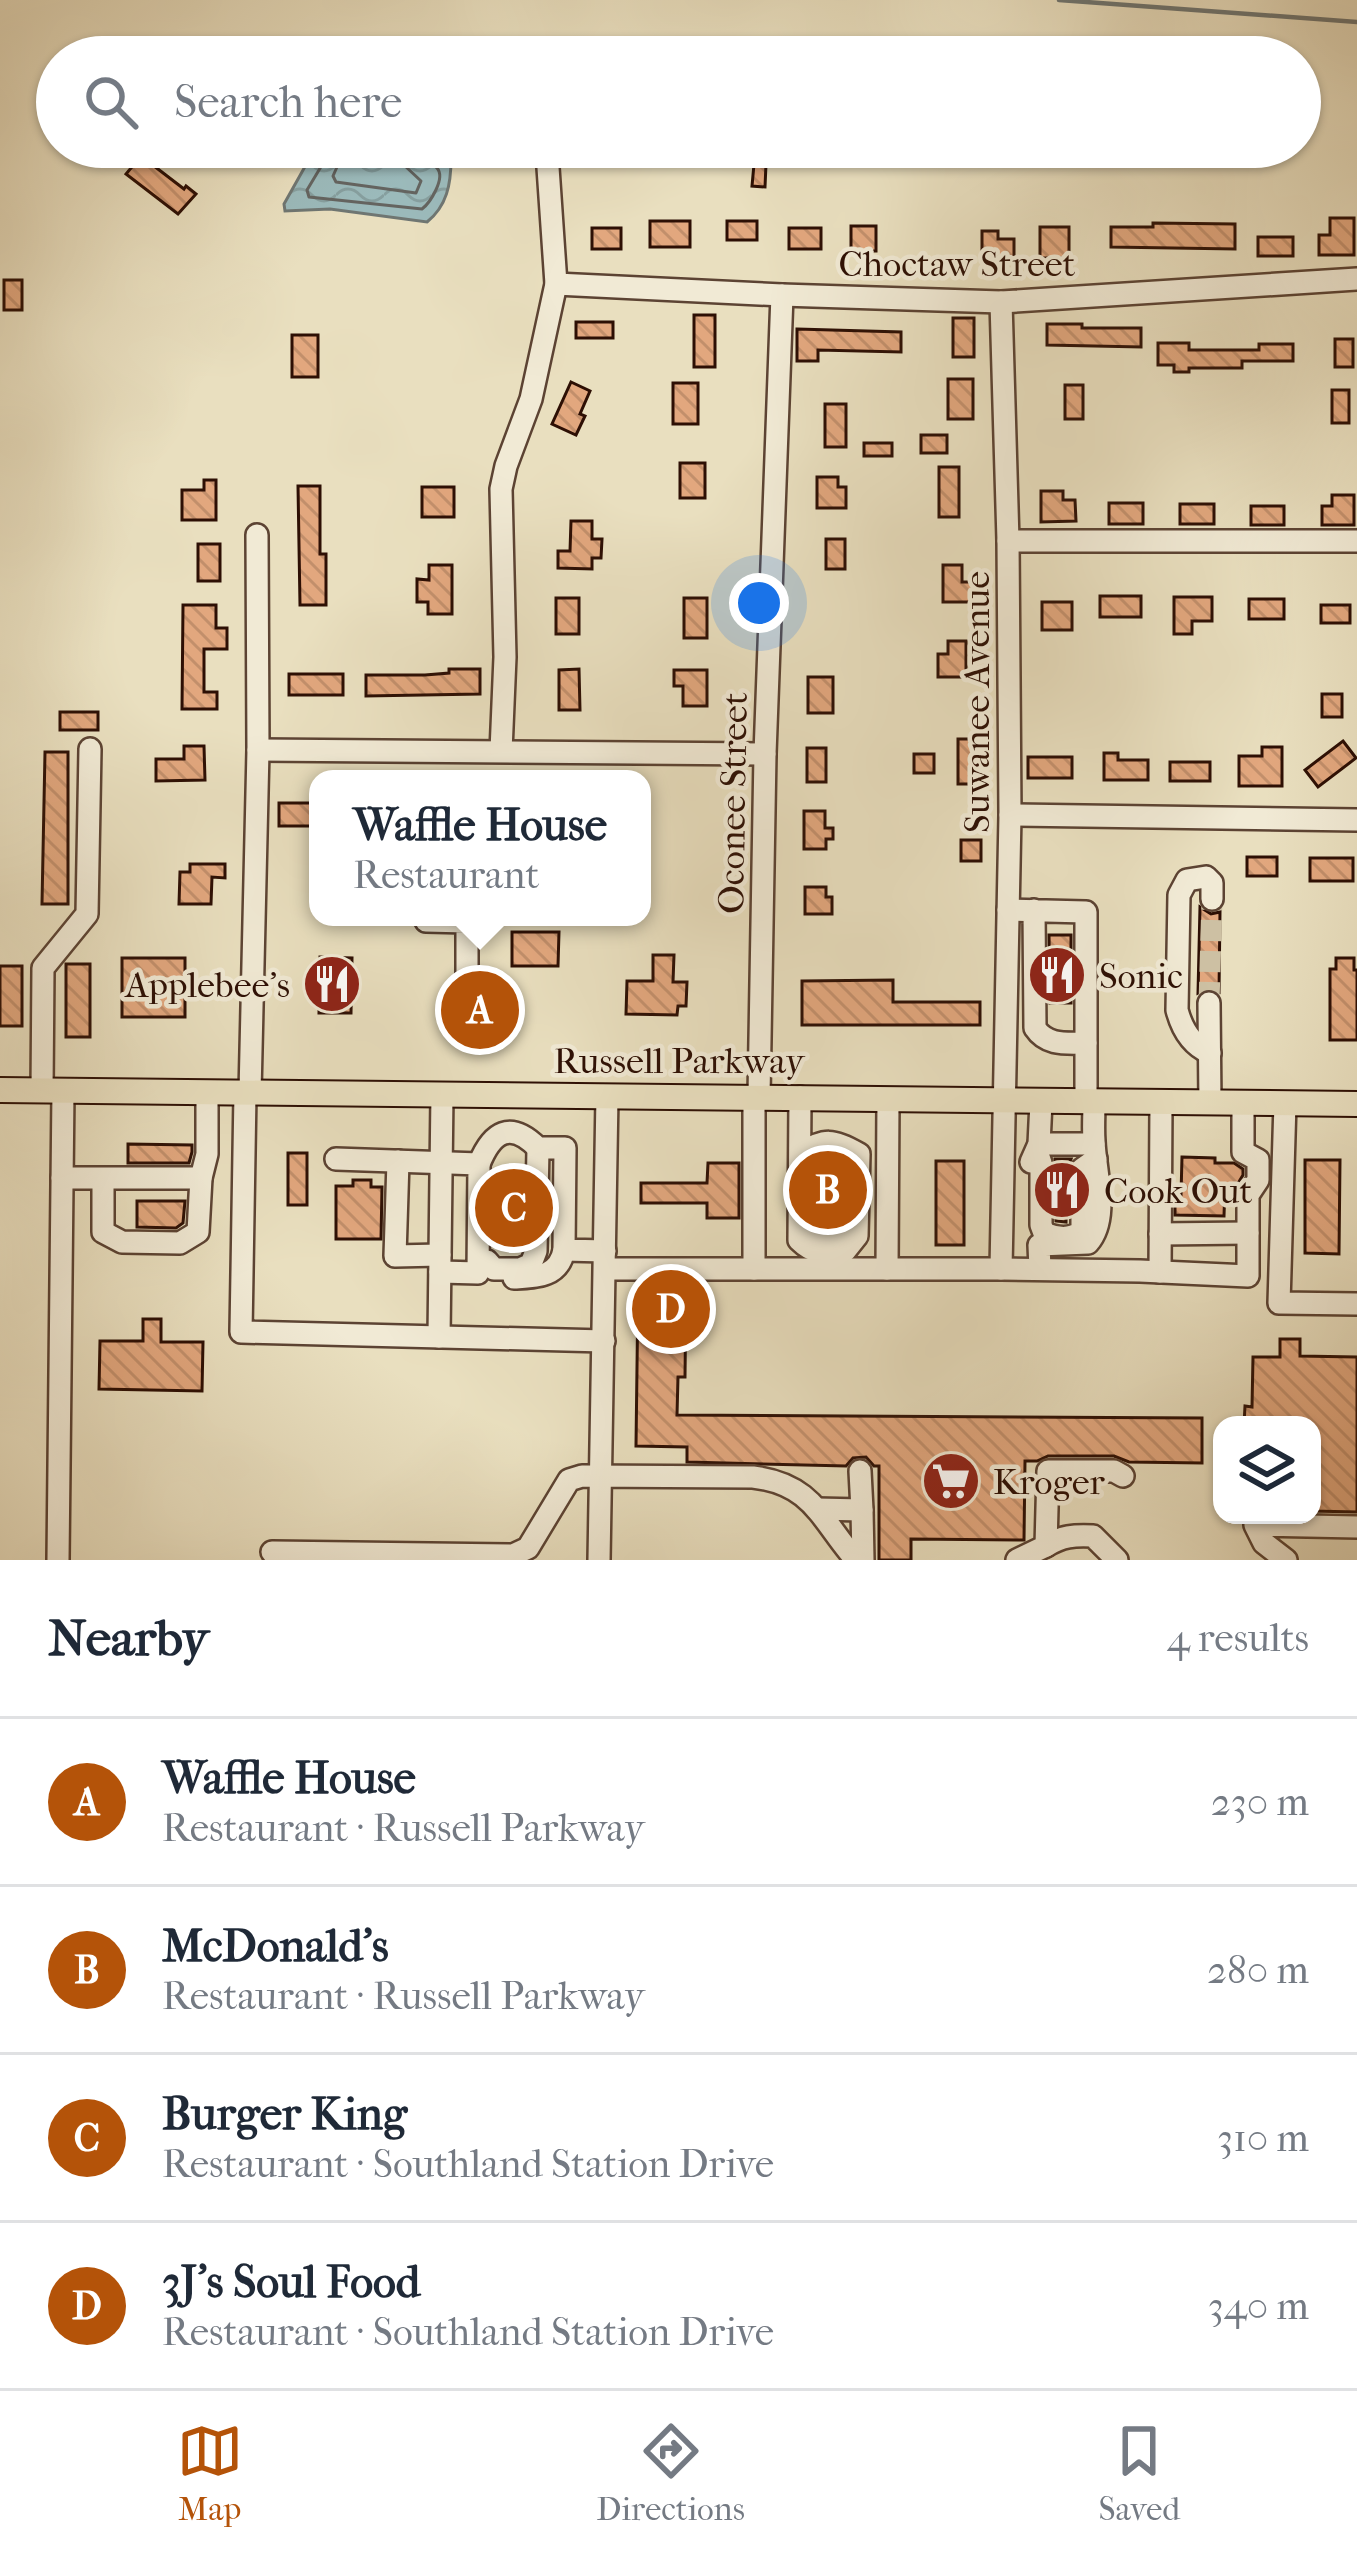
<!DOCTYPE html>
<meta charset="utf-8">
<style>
body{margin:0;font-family:"IM FELL French Canon",serif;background:#f2f2f3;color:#1f2937}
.controls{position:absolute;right:36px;bottom:36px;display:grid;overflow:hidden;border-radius:24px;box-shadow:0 3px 9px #0004}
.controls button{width:108px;height:108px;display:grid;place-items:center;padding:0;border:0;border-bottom:3px solid #e0e1e3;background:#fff;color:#1f2937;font:60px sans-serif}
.you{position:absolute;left:759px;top:603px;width:42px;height:42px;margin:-30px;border:9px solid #fff;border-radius:50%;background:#1a73e8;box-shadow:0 0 0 18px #1a73e833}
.badge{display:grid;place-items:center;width:78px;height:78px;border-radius:50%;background:#b45309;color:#fff;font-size:39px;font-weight:700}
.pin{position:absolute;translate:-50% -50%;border:6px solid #fff;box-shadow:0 3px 12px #0006}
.popup{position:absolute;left:309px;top:770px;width:342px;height:156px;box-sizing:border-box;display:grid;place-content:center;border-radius:24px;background:#fff;filter:drop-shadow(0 3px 9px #0005);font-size:39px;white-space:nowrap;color:#747a83}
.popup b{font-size:45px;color:#1f2937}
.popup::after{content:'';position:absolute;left:50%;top:100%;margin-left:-24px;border:24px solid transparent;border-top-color:#fff}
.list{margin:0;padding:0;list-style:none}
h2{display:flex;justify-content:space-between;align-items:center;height:156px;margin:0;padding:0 48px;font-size:51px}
h2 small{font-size:39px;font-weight:400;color:#747a83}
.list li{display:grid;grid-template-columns:78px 1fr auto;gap:36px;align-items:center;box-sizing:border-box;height:168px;padding:0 48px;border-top:3px solid #e0e1e3}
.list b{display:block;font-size:45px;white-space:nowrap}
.list p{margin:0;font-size:39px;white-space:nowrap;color:#747a83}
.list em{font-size:39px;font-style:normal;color:#747a83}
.icon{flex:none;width:66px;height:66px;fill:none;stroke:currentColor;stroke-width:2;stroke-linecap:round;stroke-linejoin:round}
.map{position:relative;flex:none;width:1357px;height:1560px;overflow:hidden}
.search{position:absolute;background:#fff;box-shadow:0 3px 9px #0004;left:36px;right:36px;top:36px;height:132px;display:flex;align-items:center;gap:30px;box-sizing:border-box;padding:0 42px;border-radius:66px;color:#747a83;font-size:45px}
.sheet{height:828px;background:#fff}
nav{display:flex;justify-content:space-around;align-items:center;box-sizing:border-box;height:168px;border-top:3px solid #e0e1e3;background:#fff;font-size:33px;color:#747a83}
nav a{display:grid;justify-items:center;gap:6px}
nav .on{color:#b45309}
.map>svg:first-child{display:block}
.water{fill:url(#water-waves);stroke:#6f7672;stroke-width:3}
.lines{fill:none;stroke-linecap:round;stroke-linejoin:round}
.shore{stroke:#646460;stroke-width:3}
.stream{stroke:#6f7672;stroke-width:4.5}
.building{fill:url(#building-back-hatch);stroke:#2d0f04;stroke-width:3}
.minor-tunnel{stroke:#cdc0a3;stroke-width:21;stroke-dasharray:21 10;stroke-linecap:butt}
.minor-casing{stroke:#5c4333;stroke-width:26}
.major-casing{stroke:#2d0f04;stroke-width:28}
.minor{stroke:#f1ead5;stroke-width:21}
.major{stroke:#e9dfbf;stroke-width:24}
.labels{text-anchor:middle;stroke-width:9;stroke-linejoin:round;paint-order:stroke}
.street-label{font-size:36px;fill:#2d0f04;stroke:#f1ead5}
.poi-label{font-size:36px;fill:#2d0f04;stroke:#f1ead5;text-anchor:start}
</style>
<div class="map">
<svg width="1357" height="1560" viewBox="0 0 1357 1560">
<defs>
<pattern id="water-waves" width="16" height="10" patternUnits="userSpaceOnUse" patternTransform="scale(3)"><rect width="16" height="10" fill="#9bbabb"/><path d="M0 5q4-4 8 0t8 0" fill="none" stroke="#869f9f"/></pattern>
<pattern id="building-back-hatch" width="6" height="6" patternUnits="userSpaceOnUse" patternTransform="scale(3)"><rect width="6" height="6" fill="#e2a77e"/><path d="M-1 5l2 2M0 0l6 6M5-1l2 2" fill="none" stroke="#c28f6b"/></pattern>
</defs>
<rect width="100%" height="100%" fill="#e9dfbf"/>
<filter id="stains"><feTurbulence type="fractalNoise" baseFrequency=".00167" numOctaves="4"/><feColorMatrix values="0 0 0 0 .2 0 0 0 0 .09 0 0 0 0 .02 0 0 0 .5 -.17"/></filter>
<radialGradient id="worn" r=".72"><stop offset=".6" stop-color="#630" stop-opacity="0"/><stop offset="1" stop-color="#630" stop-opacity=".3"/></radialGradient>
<path class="water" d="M316,147C363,147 406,146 451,159C451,184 447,206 427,222L330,209L285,211L284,204Z"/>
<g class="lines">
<g class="shore">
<path d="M326,147L322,165L307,190L309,197L422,209C430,203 446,178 437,168C433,163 425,163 420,160L416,147"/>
<polyline points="342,147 341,158 333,176 336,182 416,193 421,181 405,166 401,147"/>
</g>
<polyline class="stream" points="1059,0 1357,22"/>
</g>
<g class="building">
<polygon points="141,156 184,189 186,186 196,194 178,214 126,174"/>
<polygon points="754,164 766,164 765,187 752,186"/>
<polygon points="1330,218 1354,218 1354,255 1319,255 1319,235 1330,235"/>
<rect x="650" y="221" width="40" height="26"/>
<rect x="727" y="221" width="30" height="19"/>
<polygon points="1153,223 1235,224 1235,249 1111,247 1111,227 1153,227"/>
<rect x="851" y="226" width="25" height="25"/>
<rect x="1040" y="227" width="29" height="31"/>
<rect x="592" y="228" width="29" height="21"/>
<rect x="789" y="228" width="32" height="21"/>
<polygon points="982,231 998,231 998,239 1014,239 1014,258 982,258"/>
<rect x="1258" y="237" width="35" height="19"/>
<rect x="4" y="280" width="18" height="30"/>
<rect x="694" y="315" width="21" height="52"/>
<rect x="953" y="318" width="21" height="39"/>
<rect x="576" y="322" width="37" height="16"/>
<polygon points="1047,324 1082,324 1082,328 1141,328 1141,347 1047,345"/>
<polygon points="797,329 901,332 901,352 818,350 818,361 797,361"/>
<rect x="292" y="335" width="26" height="42"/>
<rect x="1335" y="339" width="18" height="28"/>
<polygon points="1158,343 1189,343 1189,350 1259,350 1259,344 1293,344 1293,361 1242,361 1242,368 1189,368 1189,372 1174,372 1174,365 1158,365"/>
<rect x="948" y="379" width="25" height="40"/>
<polygon points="571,382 590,391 580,414 585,416 576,435 552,424"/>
<rect x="673" y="383" width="25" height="41"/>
<rect x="1065" y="385" width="18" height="34"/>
<rect x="1332" y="390" width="17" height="33"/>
<rect x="825" y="404" width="21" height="43"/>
<rect x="921" y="435" width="26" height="18"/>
<rect x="864" y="443" width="28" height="13"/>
<rect x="680" y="463" width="25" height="35"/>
<rect x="939" y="467" width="20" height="50"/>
<polygon points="817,477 838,477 838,487 846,487 846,508 817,508"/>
<polygon points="204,480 216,480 216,520 182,520 182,490 204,490"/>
<polygon points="298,486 320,486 320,554 326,554 326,605 300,605"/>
<rect x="422" y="487" width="32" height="30"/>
<polygon points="1041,491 1063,491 1063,500 1075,500 1076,521 1041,522"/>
<polygon points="1332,495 1354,495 1354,525 1322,525 1322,506 1332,506"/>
<rect x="1109" y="503" width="34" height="21"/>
<rect x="1180" y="504" width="34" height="20"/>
<rect x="1251" y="506" width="33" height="19"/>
<polygon points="571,521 592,521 592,539 602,539 601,558 592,558 592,569 558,568 558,551 570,551"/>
<rect x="826" y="539" width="19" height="30"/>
<rect x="198" y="544" width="22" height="37"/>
<polygon points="429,565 452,565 452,614 428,614 428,602 417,602 417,579 429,580"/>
<polygon points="943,565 962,565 962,582 972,582 972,602 943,602"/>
<rect x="1100" y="596" width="41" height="21"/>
<polygon points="1174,597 1212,597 1212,621 1192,621 1192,634 1174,634"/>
<rect x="556" y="598" width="23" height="36"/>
<rect x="684" y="598" width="23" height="40"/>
<rect x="1249" y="599" width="35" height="20"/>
<rect x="1042" y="602" width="30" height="28"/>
<polygon points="183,605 216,605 216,628 227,628 227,649 204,649 204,692 217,692 217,709 182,709"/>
<rect x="1321" y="605" width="29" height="18"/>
<polygon points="948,641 966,641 966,677 938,677 938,654 948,654"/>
<polygon points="449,669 480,669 480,694 366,696 366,675 425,675 449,673"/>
<polygon points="579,669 580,710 559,710 559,670"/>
<polygon points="674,670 707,670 707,706 683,706 683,686 674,686"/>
<rect x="289" y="674" width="54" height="21"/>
<rect x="808" y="677" width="25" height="36"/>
<rect x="1322" y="694" width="20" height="23"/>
<rect x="60" y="712" width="38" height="18"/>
<rect x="958" y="739" width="21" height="45"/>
<polygon points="1343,741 1356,758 1318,787 1305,770"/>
<polygon points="184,746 204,746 205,780 156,781 156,759 184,759"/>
<polygon points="1262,747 1282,747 1282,786 1239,786 1239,756 1262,756"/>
<rect x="807" y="748" width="19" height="34"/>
<polygon points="45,752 68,752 68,904 42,904"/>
<polygon points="1104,753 1118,753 1118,760 1148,760 1148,780 1104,780"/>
<rect x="914" y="754" width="20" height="19"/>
<rect x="1028" y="757" width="44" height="21"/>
<rect x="1170" y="762" width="40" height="19"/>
<rect x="279" y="803" width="39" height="23"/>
<polygon points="804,811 825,811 825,828 833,828 833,839 826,839 826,849 804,849"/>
<rect x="961" y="840" width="20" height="21"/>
<rect x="1247" y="857" width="30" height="19"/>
<rect x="1310" y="858" width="43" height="23"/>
<polygon points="190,864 225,864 225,878 212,877 211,904 179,904 180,872 190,872"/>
<polygon points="805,887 826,887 826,897 832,897 832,914 805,914"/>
<polygon points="1200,907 1211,914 1220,912 1219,992 1208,988 1198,993"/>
<polygon points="512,932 559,932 558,966 512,966"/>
<polygon points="1049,935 1071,935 1071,1003 1050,1003"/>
<polygon points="653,955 674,955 673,982 687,982 686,1006 678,1006 677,1015 626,1014 627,981 653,981"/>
<polygon points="320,957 352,958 351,1013 319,1013"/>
<rect x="122" y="958" width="63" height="59"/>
<polygon points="1336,958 1354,958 1354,970 1357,970 1357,1040 1330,1040 1330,969 1336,969"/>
<rect x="66" y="964" width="24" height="73"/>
<rect x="0" y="966" width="22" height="60"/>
<polygon points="893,980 893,1002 980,1002 980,1025 802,1025 802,981"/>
<polygon points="128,1144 192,1145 192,1152 189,1163 128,1163"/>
<rect x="288" y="1153" width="19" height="52"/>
<polygon points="829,1157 843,1162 843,1195 834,1203 832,1214 822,1214 820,1202 814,1195 815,1163"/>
<polygon points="1182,1157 1215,1158 1215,1163 1234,1163 1243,1169 1243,1175 1237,1185 1225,1185 1224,1216 1175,1215 1175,1195 1181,1195"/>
<polygon points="1055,1159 1071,1159 1067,1169 1066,1222 1056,1221"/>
<polygon points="1305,1160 1340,1160 1339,1254 1305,1253"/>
<rect x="936" y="1161" width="28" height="84"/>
<polygon points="708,1163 739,1163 739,1218 707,1218 707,1203 641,1203 641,1183 707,1183"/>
<polygon points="353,1180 371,1180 371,1187 382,1187 381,1239 336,1239 336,1186 353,1186"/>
<polygon points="501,1182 522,1182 521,1247 501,1247"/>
<polygon points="137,1201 185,1201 183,1223 176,1228 137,1227"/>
<polygon points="638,1289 686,1290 685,1377 678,1377 677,1415 1202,1418 1202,1463 1129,1462 1114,1456 1048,1456 1037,1461 1025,1461 1024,1540 911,1539 911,1560 879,1560 879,1466 874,1466 866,1457 853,1458 846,1466 687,1462 687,1447 636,1446"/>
<polygon points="143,1319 161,1319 161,1342 203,1342 202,1391 99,1389 100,1341 143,1341"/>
<polygon points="1280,1339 1300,1339 1300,1356 1357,1357 1357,1512 1312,1511 1312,1425 1244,1425 1245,1406 1252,1407 1253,1357 1280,1357"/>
</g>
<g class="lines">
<polyline class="minor-tunnel" points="1209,1003 1212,899"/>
<defs>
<g id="minor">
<polyline points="556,284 782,295 1001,302 1357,279"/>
<polyline points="1008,541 1357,541"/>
<polyline points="258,750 765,754"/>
<polyline points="501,751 505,657 501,489 506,466 531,399 556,284 547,153"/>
<polyline points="1010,815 1357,820"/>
<path d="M1008,910L1086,912V1043C1066,1043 1047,1046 1035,1028L1034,910"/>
<polyline points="426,921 467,922 467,1038"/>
<polyline points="1209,1003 1210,1103"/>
<polyline points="1086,1043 1086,1102"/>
<path d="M1210,1053C1191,1045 1182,1029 1177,1010L1179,895L1187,880L1206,877L1212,883V899"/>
<polyline points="42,1091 43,968 87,914 90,749"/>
<polyline points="245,1093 241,1332 604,1341"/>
<polyline points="250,1093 258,750 257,535"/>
<polyline points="759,1096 765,754 782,295"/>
<polyline points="1285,1103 1279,1303 1357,1304"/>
<polyline points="1039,1144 1094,1144"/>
<path d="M1037,1151L1041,1163V1225L1044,1233C1056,1238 1071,1240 1082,1231V1169L1096,1159"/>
<path d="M800,1154C824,1138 834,1139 859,1154L857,1236L845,1251C826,1255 813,1254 799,1240L800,1097"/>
<polyline points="336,1159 479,1164 478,1273 440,1272"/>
<polyline points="398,1161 395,1256 440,1255"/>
<polyline points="1031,1162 1039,1144 1041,1102"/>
<path d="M479,1164C492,1132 510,1120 538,1148H565L564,1250L605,1251"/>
<polyline points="62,1178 201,1178 198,1232 180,1243 122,1242 103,1232 103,1178"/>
<polyline points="201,1178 207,1154 207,1092"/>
<path d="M807,1208V1223C818,1238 832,1239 847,1229V1209"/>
<polyline points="1160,1234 1248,1233"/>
<polyline points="487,1261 494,1269 520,1269 531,1264 536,1251 538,1148"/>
<polyline points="605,1269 1001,1269 1010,815 1008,541 1001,302"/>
<polyline points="754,1269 754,1096"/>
<polyline points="887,1269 888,1099"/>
<polyline points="1001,1269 1140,1271 1248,1276 1248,1195 1258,1180 1258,1160 1243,1152 1243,1103"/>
<path d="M1040,1269L1039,1245L1088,1243C1110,1218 1095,1172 1094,1141C1093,1128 1094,1115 1094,1102"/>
<polyline points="1160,1272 1161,1103"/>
<path d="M514,1278C537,1277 559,1277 564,1250"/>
<polyline points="439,1337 442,1094"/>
<polyline points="817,1509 862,1510 860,1471"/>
<polyline points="862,1510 863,1560"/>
<path d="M1046,1546C1062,1536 1074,1535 1093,1536L1117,1560"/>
<path d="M272,1552L513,1555L528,1548L569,1480L582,1476L753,1477C813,1484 821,1520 856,1560"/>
<polyline points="58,1560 63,1091"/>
<polyline points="599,1560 607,1096"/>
<polyline points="1017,1560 1046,1546 1048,1471 1114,1471 1123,1476"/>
<polyline points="1286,1560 1264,1543 1255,1525 1357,1527"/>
</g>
<polyline id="major" points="0,1090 1357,1104"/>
</defs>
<use href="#minor" class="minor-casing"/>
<use href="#major" class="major-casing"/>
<use href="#minor" class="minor"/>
<use href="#major" class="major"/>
</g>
<defs>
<symbol id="restaurant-disc" viewBox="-11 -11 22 22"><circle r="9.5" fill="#8f2418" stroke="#f1ead5"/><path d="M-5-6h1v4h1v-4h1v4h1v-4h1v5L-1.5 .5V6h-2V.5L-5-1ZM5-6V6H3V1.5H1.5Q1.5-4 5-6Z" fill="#fff"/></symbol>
<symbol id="supermarket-disc" viewBox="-11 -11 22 22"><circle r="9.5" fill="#8f2418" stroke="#f1ead5"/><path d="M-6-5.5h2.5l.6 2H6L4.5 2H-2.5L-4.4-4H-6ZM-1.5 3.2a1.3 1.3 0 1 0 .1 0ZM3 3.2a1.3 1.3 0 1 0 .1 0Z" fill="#fff"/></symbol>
</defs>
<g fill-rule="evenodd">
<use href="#restaurant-disc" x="1024" y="942" width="66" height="66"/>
<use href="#restaurant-disc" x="299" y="951" width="66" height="66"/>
<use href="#restaurant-disc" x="1029" y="1157" width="66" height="66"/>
<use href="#supermarket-disc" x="918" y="1448" width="66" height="66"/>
</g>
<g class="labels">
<g class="street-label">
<text x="957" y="276">Choctaw Street</text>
<text transform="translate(976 702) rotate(-90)" y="13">Suwanee Avenue</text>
<text transform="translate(732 803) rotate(-89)" y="13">Oconee Street</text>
<text x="679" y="1073">Russell Parkway</text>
</g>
<g class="poi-label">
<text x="1099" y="988">Sonic</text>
<text x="290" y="997" text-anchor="end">Applebee's</text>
<text x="1104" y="1203">Cook Out</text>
<text x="993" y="1494">Kroger</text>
</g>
</g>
<rect width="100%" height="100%" filter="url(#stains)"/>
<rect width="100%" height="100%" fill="url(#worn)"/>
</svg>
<div class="controls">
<button><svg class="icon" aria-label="layers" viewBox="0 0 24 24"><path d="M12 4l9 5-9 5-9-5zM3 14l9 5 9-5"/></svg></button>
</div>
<div class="you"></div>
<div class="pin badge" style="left:480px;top:1010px">A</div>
<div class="popup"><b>Waffle House</b>Restaurant</div>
<div class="pin badge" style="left:828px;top:1190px">B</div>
<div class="pin badge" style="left:514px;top:1208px">C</div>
<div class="pin badge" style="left:671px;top:1309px">D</div>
<div class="search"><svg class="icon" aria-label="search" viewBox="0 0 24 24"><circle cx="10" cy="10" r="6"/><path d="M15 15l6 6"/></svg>Search here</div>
</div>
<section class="sheet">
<h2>Nearby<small>4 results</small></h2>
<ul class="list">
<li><span class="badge">A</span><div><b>Waffle House</b><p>Restaurant · Russell Parkway</p></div><em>230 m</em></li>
<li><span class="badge">B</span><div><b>McDonald's</b><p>Restaurant · Russell Parkway</p></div><em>280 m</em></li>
<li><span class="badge">C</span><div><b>Burger King</b><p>Restaurant · Southland Station Drive</p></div><em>310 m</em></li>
<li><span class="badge">D</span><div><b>3J's Soul Food</b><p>Restaurant · Southland Station Drive</p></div><em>340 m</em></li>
</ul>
</section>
<nav>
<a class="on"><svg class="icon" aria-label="map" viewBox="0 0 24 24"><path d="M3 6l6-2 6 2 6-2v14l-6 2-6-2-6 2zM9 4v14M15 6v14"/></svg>Map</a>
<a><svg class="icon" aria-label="directions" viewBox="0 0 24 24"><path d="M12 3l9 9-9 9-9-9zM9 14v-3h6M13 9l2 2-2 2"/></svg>Directions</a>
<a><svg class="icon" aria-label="saved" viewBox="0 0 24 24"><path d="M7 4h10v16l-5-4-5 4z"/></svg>Saved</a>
</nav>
